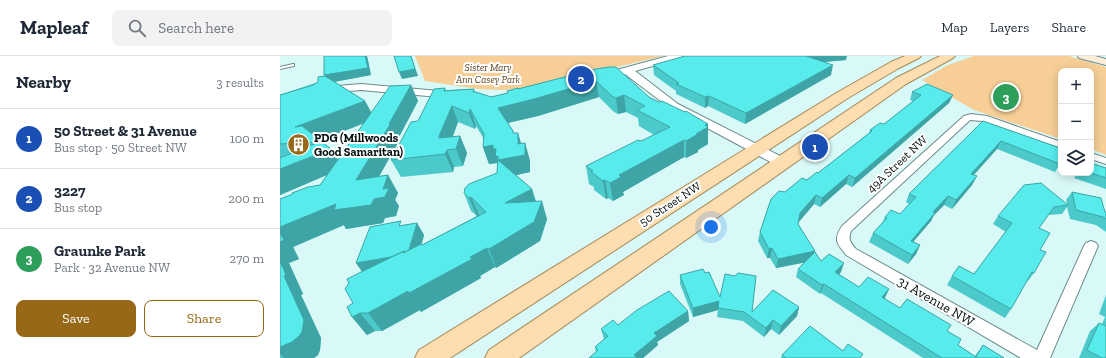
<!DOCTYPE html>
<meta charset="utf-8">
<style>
body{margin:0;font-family:"Zilla Slab",serif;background:#f2f2f3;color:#1f2937}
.controls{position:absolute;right:12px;top:12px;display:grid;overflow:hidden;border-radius:8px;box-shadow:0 2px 10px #0003}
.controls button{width:36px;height:36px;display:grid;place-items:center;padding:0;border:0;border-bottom:1px solid #e0e1e3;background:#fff;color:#1f2937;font:20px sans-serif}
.you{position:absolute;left:431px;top:171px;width:14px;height:14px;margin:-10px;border:3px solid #fff;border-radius:50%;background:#1a73e8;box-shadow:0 0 0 6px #1a73e833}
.badge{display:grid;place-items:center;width:26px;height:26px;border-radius:50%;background:#966817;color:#fff;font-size:13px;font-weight:700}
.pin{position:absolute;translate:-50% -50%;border:2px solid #fff;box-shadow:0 1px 4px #0006}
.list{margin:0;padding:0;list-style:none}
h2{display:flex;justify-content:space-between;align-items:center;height:52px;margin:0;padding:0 16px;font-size:17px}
h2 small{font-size:13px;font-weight:400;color:#747a83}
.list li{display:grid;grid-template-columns:26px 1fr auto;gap:12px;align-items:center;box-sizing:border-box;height:60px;padding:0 16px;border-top:1px solid #e0e1e3}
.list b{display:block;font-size:15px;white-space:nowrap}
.list p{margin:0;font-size:13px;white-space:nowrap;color:#747a83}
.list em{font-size:13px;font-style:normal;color:#747a83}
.actions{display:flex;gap:8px;padding:12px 16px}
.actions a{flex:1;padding:9px 0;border:1px solid #966817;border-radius:8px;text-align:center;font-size:14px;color:#966817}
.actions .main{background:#966817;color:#fff}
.icon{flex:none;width:22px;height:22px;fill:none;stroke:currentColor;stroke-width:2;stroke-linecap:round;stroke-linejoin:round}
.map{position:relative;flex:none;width:826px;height:302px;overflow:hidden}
header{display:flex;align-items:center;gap:24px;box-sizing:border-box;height:56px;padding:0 20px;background:#fff;border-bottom:1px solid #e0e1e3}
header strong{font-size:19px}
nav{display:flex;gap:22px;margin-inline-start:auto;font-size:14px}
.search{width:280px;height:36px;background:#f2f2f3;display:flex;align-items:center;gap:10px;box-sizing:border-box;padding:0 14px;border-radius:8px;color:#747a83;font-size:15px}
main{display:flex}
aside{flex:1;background:#fff}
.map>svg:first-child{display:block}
.green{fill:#f6ce96}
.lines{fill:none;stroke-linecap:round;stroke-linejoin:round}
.service-casing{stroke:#6d8b8a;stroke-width:2}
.minor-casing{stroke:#6d8b8a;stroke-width:2}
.tertiary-casing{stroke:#6d8b8a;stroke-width:2}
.secondary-casing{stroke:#6d8b8a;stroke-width:2}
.primary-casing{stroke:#a68856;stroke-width:2}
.service{fill:#fff;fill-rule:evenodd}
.minor{fill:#fff;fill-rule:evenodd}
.tertiary{fill:#fff;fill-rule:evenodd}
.secondary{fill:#feeed8;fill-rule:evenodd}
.primary{fill:#fedeb0;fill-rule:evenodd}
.wall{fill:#4ccacb;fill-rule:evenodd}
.shaded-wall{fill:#3ea4a5}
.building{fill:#58ebec;stroke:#3ea4a5}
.labels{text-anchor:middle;stroke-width:4;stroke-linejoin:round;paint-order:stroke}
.far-park-label{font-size:10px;font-style:italic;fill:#5c431f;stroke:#fff}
.poi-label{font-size:12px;font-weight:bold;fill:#051010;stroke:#fff;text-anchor:start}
.street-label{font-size:12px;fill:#051010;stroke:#fff}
.near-street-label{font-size:14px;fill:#051010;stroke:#fff}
</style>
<header>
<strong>Mapleaf</strong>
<div class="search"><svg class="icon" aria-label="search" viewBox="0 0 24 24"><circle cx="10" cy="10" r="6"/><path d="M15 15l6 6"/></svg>Search here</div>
<nav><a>Map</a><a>Layers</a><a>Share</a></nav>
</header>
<main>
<aside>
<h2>Nearby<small>3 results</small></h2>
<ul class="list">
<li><span class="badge" style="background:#1a4fb4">1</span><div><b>50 Street &amp; 31 Avenue</b><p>Bus stop · 50 Street NW</p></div><em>100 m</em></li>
<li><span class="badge" style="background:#1a4fb4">2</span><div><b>3227</b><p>Bus stop</p></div><em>200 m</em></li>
<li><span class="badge" style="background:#2e9e5b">3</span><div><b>Graunke Park</b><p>Park · 32 Avenue NW</p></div><em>270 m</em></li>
</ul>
<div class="actions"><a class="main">Save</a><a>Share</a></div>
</aside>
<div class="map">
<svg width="826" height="302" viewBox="0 0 826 302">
<rect width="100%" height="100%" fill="#d8f9f8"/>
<g class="green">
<polygon points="135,0 383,0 250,32 222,34 198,33 145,25"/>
<polygon points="694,0 789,0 826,11 826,99 811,93 811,15 781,15 781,83 694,54 642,24 668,9"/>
</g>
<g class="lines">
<defs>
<polygon id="service" points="13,8 14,8 14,10 0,13 0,11"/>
<g id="minor">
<path d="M691,58L707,60L781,86V92L703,65L690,64L571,175C568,184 570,186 576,193L757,294L804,190L806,187L811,185L816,187L818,190L770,302H741L566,199C557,187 553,185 562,170L684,60Z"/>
<polygon points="811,97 826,102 826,108 811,103"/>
</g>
<g id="tertiary">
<polygon points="388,0 403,0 401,2 355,15 398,48 506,103 508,106 506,109 496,109 390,52 345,18 322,24 317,21 318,19"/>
<polygon points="81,28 170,36 175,39 170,42 81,34 45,37 40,34 45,31"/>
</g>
<polygon id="secondary" points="798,0 815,0 826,3 826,9 799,2"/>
<g id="primary">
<polygon points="625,0 641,0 639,2 619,12 568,42 170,302 135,302 139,294 558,36 611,6"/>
<polygon points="660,0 675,0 673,2 626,28 239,302 205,302 209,294 616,22"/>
</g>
</defs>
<use href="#service" class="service-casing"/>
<use href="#minor" class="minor-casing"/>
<use href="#tertiary" class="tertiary-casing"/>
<use href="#secondary" class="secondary-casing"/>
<use href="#primary" class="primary-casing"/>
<use href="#service" class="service"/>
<use href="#minor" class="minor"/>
<use href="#tertiary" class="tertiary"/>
<use href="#secondary" class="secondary"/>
<use href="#primary" class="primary"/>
</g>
<g class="wall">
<path d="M44,0H87L91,19L54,26L85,45L91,57L131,29L138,45L118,83L119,85L99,120L108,119L118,137L115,144L119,150L116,160L105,162L103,167L66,173L64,169L13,191L19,203L9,207L23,238L21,239L41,282L40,294L38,299L34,302H0V143L40,129L47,119L0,139V39L38,26L45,20ZM84,67L58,104L51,93L40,84Z"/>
<polygon points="566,4 544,6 551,19 465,68 428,50 425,52 396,38 396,35 374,19 373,9"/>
<polygon points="316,13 379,46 428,68 428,88 418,94 418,96 406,102 404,101 343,136 344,139 333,145 328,142 326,143 314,134 314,131 309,128 306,110 361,85 374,79 359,70 358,62 346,56 338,58 334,56 319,41 258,60 228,67 233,75 234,77 238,77 241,88 245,87 250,105 250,116 236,119 252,133 256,145 267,163 260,185 216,212 215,211 200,220 201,222 141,256 140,254 102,275 95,275 87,279 72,261 73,247 82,215 76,207 123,169 137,167 144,179 141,188 142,189 197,160 191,155 184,137 217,117 217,107 209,108 203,91 204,83 196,70 195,73 178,66 173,80 180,80 187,97 183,110 174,111 173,116 121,121 111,104 138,65 165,32 166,34 194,33 195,36 211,41 228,37 227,35 238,33"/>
<polygon points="632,36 673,39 669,47 572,131 566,128 540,151 534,148 518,167 518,168 535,197 541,205 561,216 559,218 579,231 609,233 604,243 620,252 667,275 678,289 695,300 703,289 724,302 643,302 541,237 540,238 516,221 518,213 525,206 496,212 490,202 487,202 478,185 480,176 505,136 538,117 589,77 590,74 604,68 633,45 630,44"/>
<polygon points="703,65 779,94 781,106 775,116 717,93 694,119 697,120 692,129 672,153 664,149 654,159 651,165 633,186 640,189 636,198 628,208 589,186 593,177 602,167 605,161 620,158 629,148 626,146 629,138"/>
<polygon points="826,112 826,133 794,122 797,117 811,117"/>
<polygon points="792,136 825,156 826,156 826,176 816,169 790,163 787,151 782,158 768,159 759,172 760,194 754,217 747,226 746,226 731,253 725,262 667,229 672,220 694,218 726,176 713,168 718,160 787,148 786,144"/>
<polygon points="425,217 440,241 472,256 519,251 517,260 499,279 491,273 484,281 463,265 437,261 438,254 413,261 400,228 400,219"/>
<polygon points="826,239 826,302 799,302 810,275 819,267 822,268 825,261 819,258"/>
<polygon points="408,255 409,265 377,286 378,289 363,302 309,302 316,296 315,291 324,283 321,273"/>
<polygon points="563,295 581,302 501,302 502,299"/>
</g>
<g class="shaded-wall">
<polygon points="85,0 87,0 91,19 48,27 44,19"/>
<polygon points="131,0 138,20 122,23 119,16"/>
<polygon points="523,0 567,0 566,4 522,8"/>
<polygon points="553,9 551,19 465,68 466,57"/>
<polygon points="316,25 319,41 258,60 223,68 218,52"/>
<polygon points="131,29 138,45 118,83 119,85 87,142 76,124"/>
<polygon points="344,39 346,56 338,58 336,42"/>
<polygon points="673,39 669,47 572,131 575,122"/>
<polygon points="429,40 428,50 425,52 425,41"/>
<polygon points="85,45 95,63 36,86 15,71"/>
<polygon points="172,50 178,66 168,93 167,94 174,111 173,116 165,98 159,80"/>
<polygon points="190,53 196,70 195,73 189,57"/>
<polygon points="428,68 428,88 418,94 418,96 406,102 406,85 425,69"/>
<polygon points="238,77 243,94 245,87 250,105 250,116 224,122 218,107 209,108 203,91 213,89 238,88"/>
<polygon points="180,80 187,97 183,110 176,93"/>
<polygon points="404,84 404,101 343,136 344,139 333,145 330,127 339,119"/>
<polygon points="721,85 717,93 687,126 691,118"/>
<polygon points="51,93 63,112 0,139 0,113"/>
<polygon points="108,119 118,137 115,144 119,150 116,160 105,162 103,167 66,173 64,169 13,191 19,203 9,207 23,238 21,239 41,282 40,294 38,299 34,302 4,302 0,298 0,171 56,148 94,143 103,133"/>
<polygon points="569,119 566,128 540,151 542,142"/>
<polygon points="697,120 692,129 672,153 676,144"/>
<polygon points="325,124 328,142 326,143 323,125"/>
<polygon points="252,133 257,151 225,147"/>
<polygon points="536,139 534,148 518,167 516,177 520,157"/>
<polygon points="668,140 664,149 654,159 651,165 627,193 631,185 653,156"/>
<polygon points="191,141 199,159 197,160 189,142"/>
<polygon points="262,145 267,163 260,185 216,212 209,193"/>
<polygon points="137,167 144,179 136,211 85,220 76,207 123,197"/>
<polygon points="640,189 636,198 628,208 632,199"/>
<polygon points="207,192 215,211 200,220 201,222 141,256 129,237 190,201"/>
<polygon points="492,192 490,202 487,202 489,193"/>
<polygon points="535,195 533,205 496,212 498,203"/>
<polygon points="564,207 561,216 553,225 555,216"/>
<polygon points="544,228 541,237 540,238 542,229"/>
<polygon points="609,233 605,242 598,250 602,241"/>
<polygon points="128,235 140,254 102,275 88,257"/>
<polygon points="439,245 438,254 413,261 413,252"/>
<polygon points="519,251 517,260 499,279 501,270"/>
<polygon points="408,255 409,265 377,286 378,289 363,302 354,302 354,299 374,277"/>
<polygon points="80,257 95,275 87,279 72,261"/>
<polygon points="493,264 491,273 484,281 486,272"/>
</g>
<g class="building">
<polygon points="44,0 85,0 88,12 44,19"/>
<polygon points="114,0 131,0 135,13 119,16"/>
<polygon points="405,0 526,0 553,9 466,57 429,40 425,41 396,28 399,27 373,9"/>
<polygon points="329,11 336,11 370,42 379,46 382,45 405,56 406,55 428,68 425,69 428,71 416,78 418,78 406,85 404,84 339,119 341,121 330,127 325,124 323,125 311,116 313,115 306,110 358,84 361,85 390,71 357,54 365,50 344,39 336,42 332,40 316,25 254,43 218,52 233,75 233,77 238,77 238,88 245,87 245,99 218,104 252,133 225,147 262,145 254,166 209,193 207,192 190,201 192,203 129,237 128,235 88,257 80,257 72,261 67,251 73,247 65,233 69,227 67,223 124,195 123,197 141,188 142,189 206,156 191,141 189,142 184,137 185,132 189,128 217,117 218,100 215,101 216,93 213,93 213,89 203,91 204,78 190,53 189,57 172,50 159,80 159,82 180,80 176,93 167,94 165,98 111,104 131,66 138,65 154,33 165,32 164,35 194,33 193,36 196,36 211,41 228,37 227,35 238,32 238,33 316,13"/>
<polygon points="45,20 85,45 15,71 22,70 51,93 0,113 0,102 39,86 0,88 0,39 33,29 38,26 38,21"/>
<polygon points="647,28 673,39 575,122 569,119 542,142 536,139 520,157 518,168 535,195 498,203 492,192 489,193 480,176 491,143 499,135 505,136 522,122 527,124 537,116 538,117 592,75 590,74 600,67 604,68 641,39 632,36"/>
<polygon points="131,29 109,68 111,67 76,124 108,119 103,133 109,132 105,141 94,143 91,149 54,154 56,148 0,171 0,143 13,138 12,137 28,131 40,129 110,30"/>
<polygon points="703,65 780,92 779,94 781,94 781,106 780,108 721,85 691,118 697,120 676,144 668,140 653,156 655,157 631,185 640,189 632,199 593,177 607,162 605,161 611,154 620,158 636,141 629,138"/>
<polygon points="811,107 826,112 826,122 811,117"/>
<polygon points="761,127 788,149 774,151 759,172 770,177 760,194 766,196 754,217 752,216 731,253 672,220 679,210 694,218 732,167 718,160 744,129"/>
<polygon points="792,136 821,142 825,156 826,156 826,163 823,161 796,154"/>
<polygon points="121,165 119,170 137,167 129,194 125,196 124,195 111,201 76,207 90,171"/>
<polygon points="0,177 4,184 0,186"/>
<polygon points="535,196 541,205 549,198 564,207 555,216 579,231 588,221 609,233 602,241 620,252 627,243 671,269 667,275 681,283 678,289 696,301 703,289 724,302 662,302 544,228 542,229 518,213"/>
<polygon points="0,205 6,219 4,220 24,264 22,276 19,280 12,286 0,291"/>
<polygon points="423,213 425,217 429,216 440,241 445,218 455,220 458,217 476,220 472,256 493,234 519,251 501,270 493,264 486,272 464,256 438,252 439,245 413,252 400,219"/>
<polygon points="389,235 408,255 374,277 377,280 354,299 357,302 309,302 318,294 315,291 328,280 321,273 333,264 338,269 357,254"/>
<polygon points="819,267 826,270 826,302 822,302 807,294"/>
<polygon points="530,270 563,295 568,288 583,298 580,302 506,302 502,299"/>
</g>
<defs>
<symbol id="building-disc" viewBox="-11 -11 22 22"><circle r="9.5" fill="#966817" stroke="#fff"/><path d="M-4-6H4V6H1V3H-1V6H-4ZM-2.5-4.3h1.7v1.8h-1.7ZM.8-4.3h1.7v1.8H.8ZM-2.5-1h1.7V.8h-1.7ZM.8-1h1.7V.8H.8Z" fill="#fff"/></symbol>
</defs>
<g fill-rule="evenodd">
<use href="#building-disc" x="6" y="76" width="25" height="25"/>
</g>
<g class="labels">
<g class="far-park-label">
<text x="208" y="15">Sister Mary<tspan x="208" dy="12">Ann Casey Park</tspan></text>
</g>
<g class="poi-label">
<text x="34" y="86">PDG (Millwoods<tspan x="34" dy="14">Good Samaritan)</tspan></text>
</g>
<g class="street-label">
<text transform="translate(617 108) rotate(-43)" y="4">49A Street NW</text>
<text transform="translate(390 148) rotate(-33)" y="4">50 Street NW</text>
</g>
<g class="near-street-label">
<text transform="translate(656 245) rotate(30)" y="5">31 Avenue NW</text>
</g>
</g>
</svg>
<div class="controls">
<button>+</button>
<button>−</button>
<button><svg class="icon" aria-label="layers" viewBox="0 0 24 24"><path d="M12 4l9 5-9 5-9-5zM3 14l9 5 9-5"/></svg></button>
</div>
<div class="you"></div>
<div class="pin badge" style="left:535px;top:91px;background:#1a4fb4">1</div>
<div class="pin badge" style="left:301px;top:23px;background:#1a4fb4">2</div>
<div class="pin badge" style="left:726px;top:41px;background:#2e9e5b">3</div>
</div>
</main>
